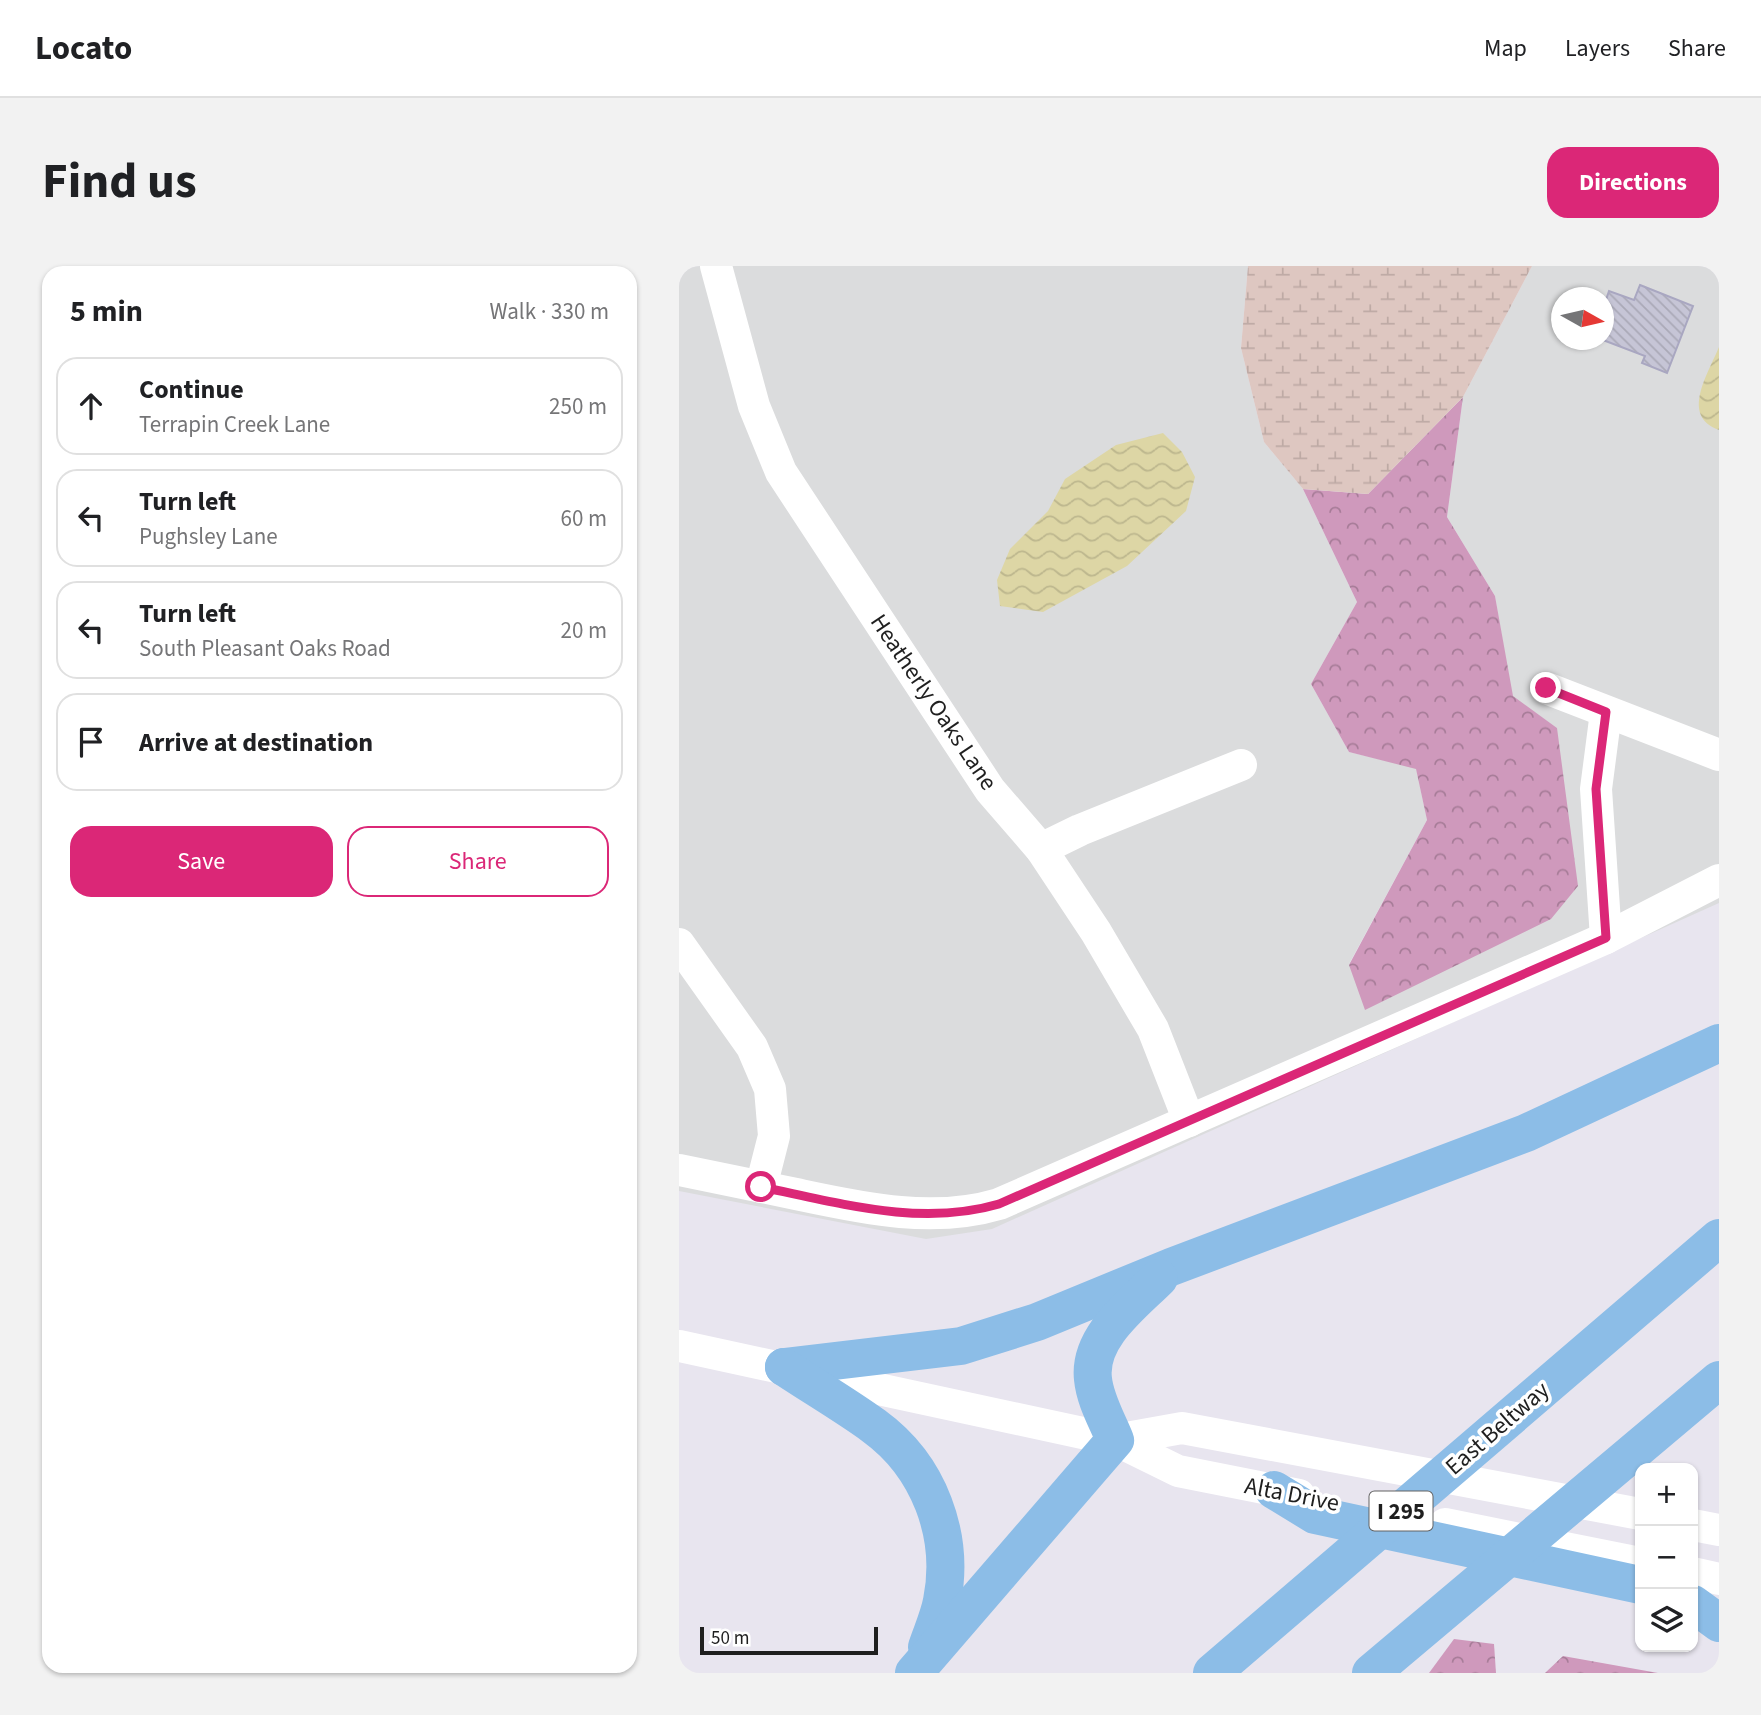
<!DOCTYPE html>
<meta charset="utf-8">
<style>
body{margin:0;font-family:"Source Sans 3",sans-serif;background:#f2f2f2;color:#202124}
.controls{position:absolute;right:21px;bottom:21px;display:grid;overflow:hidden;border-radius:14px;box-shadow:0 2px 5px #0004}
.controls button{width:63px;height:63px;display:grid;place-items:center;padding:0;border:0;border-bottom:2px solid #e0e0e0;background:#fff;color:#202124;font:35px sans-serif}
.compass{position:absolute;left:872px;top:21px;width:63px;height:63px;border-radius:50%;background:#fff;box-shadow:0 2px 5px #0004;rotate:98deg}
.scale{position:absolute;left:21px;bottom:18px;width:178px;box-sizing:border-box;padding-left:7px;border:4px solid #1f1f1f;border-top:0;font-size:19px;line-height:24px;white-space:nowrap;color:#1f1f1f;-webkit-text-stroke:5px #fff;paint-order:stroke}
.stop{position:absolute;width:21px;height:21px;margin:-16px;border:5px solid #db2777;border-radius:50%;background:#fff}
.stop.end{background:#db2777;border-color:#fff;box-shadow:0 2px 7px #0008}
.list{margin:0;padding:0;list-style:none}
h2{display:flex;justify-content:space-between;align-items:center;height:91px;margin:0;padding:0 28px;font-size:30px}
h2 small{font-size:23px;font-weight:400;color:#757577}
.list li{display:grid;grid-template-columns:46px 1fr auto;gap:21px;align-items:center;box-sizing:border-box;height:98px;margin:0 14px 14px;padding:0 14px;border:2px solid #e0e0e0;border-radius:21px}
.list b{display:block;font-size:26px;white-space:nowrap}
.list p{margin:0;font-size:23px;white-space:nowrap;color:#757577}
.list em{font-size:23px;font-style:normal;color:#757577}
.actions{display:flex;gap:14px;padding:21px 28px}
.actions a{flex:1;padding:16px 0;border:2px solid #db2777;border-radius:21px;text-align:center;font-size:24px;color:#db2777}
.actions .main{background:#db2777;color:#fff}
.icon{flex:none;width:38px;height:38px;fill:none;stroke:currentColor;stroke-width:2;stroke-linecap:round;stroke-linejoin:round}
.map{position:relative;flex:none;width:1040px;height:1407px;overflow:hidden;border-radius:21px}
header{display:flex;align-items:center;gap:42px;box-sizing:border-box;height:98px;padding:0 35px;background:#fff;border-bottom:2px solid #e0e0e0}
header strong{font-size:33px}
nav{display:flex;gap:38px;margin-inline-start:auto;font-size:24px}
.intro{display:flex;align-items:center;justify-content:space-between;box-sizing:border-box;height:168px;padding:0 42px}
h1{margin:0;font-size:49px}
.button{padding:18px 32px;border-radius:21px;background:#db2777;color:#fff;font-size:24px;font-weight:700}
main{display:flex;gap:42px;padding:0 42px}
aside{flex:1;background:#fff;border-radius:21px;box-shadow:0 2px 5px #0004}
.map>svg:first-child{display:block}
.residential{fill:#dbdcdd;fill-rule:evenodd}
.forest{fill:url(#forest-crowns)}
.wetland{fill:url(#wetland-marsh)}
.water{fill:url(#water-waves)}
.building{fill:url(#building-back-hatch);stroke:#a9a7c1;stroke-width:2}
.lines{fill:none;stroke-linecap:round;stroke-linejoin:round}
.minor{stroke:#fff;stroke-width:32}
.highway{stroke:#8cbde7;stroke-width:38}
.route{stroke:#db2777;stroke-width:9}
.labels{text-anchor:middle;stroke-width:7;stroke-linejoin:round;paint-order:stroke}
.shield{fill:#fff;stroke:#626262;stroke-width:2}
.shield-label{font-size:23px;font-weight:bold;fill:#1f1f1f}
.street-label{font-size:24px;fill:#1f1f1f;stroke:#fff}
</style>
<header>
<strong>Locato</strong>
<nav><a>Map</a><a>Layers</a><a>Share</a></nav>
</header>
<div class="intro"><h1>Find us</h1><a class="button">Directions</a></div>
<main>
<aside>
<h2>5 min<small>Walk · 330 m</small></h2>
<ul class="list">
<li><svg class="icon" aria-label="ahead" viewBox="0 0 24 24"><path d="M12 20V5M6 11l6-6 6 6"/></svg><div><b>Continue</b><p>Terrapin Creek Lane</p></div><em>250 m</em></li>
<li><svg class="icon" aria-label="left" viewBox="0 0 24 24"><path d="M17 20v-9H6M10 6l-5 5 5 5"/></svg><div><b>Turn left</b><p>Pughsley Lane</p></div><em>60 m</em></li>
<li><svg class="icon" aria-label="left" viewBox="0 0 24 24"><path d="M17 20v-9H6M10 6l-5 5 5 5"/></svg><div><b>Turn left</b><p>South Pleasant Oaks Road</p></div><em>20 m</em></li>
<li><svg class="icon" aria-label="arrive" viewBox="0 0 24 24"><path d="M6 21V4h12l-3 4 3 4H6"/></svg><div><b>Arrive at destination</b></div></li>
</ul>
<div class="actions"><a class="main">Save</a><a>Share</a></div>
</aside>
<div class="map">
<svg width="1040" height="1407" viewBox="0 0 1040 1407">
<defs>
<pattern id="forest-crowns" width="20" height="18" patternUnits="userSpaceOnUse" patternTransform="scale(1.75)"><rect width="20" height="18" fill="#cf99bc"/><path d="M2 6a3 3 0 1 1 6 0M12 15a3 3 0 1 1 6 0" fill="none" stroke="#a77c98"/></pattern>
<pattern id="wetland-marsh" width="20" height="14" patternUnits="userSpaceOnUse" patternTransform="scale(1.75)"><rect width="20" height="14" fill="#dec7c1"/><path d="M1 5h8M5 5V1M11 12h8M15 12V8" fill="none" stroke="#beaaa5"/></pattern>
<pattern id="water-waves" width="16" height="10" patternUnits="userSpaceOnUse" patternTransform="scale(1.75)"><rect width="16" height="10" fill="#ddd6a5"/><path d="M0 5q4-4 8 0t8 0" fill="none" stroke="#bdb78e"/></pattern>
<pattern id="building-back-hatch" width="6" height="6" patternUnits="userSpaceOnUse" patternTransform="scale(1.75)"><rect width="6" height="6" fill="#c6c5d6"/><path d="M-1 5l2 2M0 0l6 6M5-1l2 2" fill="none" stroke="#aaa9b7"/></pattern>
</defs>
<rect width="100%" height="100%" fill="#e8e5ef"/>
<path class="residential" d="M0,0H569L562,82L585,176L624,223L678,336L632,418L670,486L737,502L748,554L670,698L878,462L833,430L816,330L768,251L784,131L853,0H1040V637L313,963L247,973L0,925ZM883,32H925V74H883Z"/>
<g class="forest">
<polygon points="784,131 768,251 816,330 834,430 878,462 899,620 872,653 686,744 670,699 748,554 737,503 670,486 632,418 678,336 624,223 689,228"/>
<polygon points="775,1373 815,1378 817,1407 750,1407"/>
<polygon points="884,1390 979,1407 866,1407"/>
</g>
<polygon class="wetland" points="569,0 853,0 784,131 689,228 624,223 585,176 562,82"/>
<g class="water">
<path d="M1040,81V164C1001,150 1029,108 1040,81Z"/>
<polygon points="484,167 503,186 516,211 507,245 448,300 364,346 321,340 318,314 331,283 369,245 386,213 437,179"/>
</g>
<polygon class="building" points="961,19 1014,40 988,107 963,97 966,90 924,74 925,40 930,25 955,34"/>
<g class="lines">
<g class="minor">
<polyline points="37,0 75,140 102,206 311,524 362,583 417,666 474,763 510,855"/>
<polyline points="867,422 1040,489"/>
<polyline points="362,583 401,564 562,499"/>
<polyline points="927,672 917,523 927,446"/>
<polyline points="0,678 73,781 91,823 95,870 82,921"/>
<path d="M0,904C39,912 78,920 117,928C183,942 253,958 320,938L927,672L1040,614"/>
<polyline points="0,1080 436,1174 499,1205 620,1229"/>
<polyline points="436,1174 503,1162 961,1248"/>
<polyline points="766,1258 961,1297"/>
<polyline points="1014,1259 1040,1264"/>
<polyline points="1014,1307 1040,1313"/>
</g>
<g class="highway">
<polyline points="105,1101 282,1080 358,1056 492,1001 847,867 1040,777"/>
<path d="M105,1101C135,1121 166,1139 195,1160C250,1200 276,1269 263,1335C260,1351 253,1366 248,1381"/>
<polyline points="595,1224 636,1249 961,1319"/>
<polyline points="1014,1338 1040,1357"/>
<path d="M235,1407L436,1174C428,1154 416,1134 414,1113C409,1071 454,1038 480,1012"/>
<polyline points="533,1407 1040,972"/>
<polyline points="692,1407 1040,1114"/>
</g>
</g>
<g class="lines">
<path class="route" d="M82,921C160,937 242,961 320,938L927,672L917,523L927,446L867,422"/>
</g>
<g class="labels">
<rect class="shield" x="690.5" y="1225.5" width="63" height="39" rx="5"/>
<g class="shield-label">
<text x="722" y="1253">I 295</text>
</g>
<g class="street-label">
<text transform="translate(255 436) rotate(56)" y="8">Heatherly Oaks Lane</text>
<text transform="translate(818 1162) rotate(-41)" y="8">East Beltway</text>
<text transform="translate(613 1228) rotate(11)" y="8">Alta Drive</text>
</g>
</g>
</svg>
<div class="controls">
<button>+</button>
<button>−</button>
<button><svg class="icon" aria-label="layers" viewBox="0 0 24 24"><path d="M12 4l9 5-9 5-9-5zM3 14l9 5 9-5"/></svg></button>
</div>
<svg class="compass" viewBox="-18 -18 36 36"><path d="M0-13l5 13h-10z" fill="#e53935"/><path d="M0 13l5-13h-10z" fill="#757577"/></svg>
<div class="scale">50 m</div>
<div class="stop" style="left:82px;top:921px"></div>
<div class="stop end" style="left:867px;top:422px"></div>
</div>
</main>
